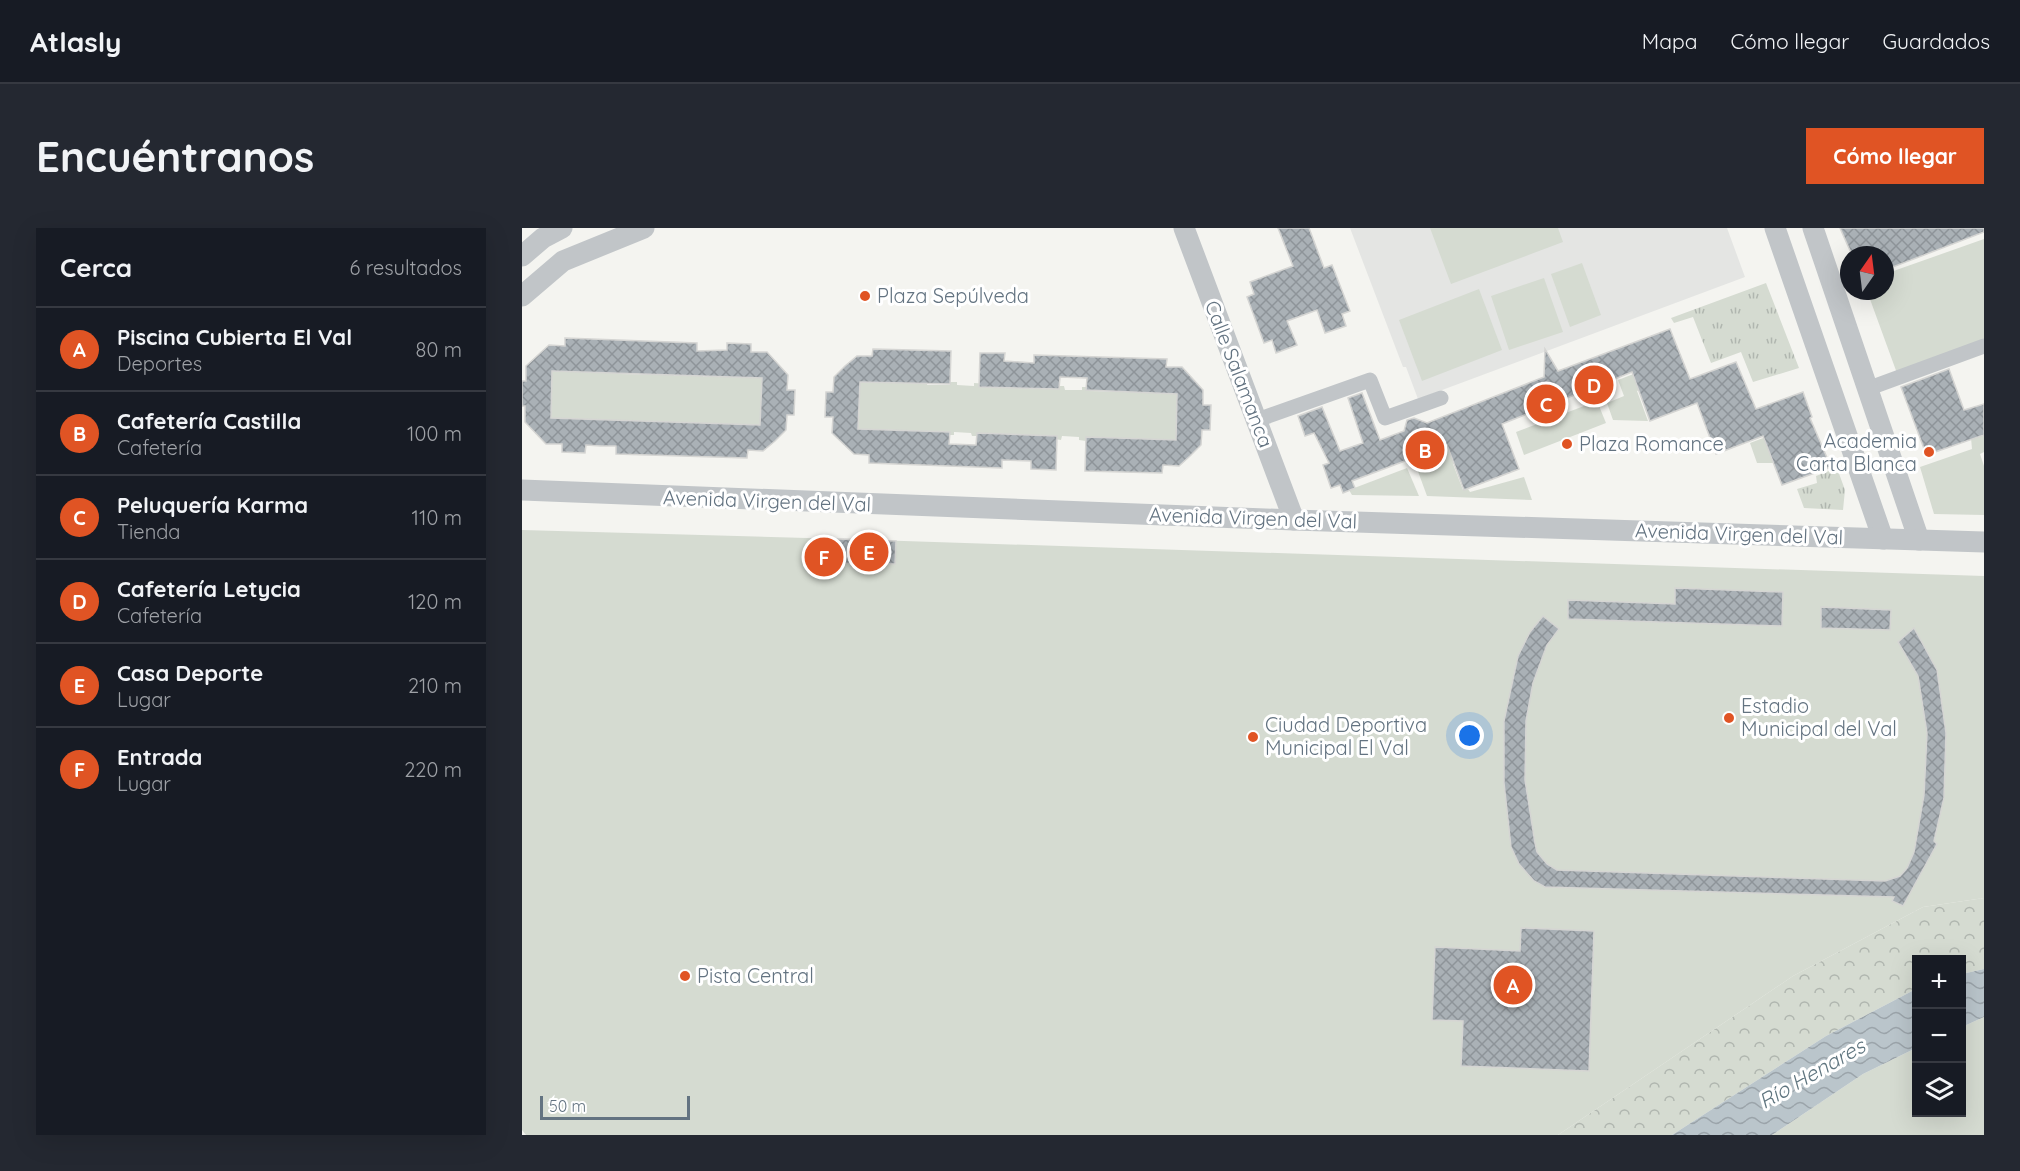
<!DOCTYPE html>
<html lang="es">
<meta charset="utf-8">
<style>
body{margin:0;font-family:Quicksand,sans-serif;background:#242831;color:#f1f3f6}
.controls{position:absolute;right:18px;bottom:18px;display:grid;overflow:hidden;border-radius:0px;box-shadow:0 6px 24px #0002}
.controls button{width:54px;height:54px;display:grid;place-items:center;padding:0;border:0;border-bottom:2px solid #363941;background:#171b24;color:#f1f3f6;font:30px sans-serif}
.compass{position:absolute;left:1318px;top:18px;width:54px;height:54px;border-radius:50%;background:#171b24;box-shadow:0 6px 24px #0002;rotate:14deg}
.scale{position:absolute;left:18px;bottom:15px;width:150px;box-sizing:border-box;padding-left:6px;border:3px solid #637381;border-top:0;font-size:16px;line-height:21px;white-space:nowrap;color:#637381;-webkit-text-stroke:4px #fff;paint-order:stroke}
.you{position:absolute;left:948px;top:508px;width:21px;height:21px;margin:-15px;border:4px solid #fff;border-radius:50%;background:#1a73e8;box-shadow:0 0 0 9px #1a73e833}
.badge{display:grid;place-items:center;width:39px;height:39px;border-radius:50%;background:#e05424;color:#fff;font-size:20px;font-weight:700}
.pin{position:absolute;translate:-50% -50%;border:3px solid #fff;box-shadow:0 2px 6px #0006}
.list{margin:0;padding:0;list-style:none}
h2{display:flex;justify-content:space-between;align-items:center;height:78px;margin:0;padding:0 24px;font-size:26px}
h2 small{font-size:20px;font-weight:400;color:#9ea1a6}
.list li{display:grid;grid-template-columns:39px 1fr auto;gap:18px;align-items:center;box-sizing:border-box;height:84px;padding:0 24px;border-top:2px solid #363941}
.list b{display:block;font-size:22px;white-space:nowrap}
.list p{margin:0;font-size:20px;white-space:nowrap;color:#9ea1a6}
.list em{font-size:20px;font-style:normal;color:#9ea1a6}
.icon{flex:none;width:33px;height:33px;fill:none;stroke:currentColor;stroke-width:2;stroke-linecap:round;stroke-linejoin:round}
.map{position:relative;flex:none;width:1462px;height:907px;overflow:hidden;border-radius:0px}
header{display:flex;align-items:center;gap:36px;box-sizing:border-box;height:84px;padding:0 30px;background:#171b24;border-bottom:2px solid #363941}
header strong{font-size:28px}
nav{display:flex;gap:33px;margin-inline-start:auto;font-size:21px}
.intro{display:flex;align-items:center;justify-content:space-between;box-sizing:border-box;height:144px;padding:0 36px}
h1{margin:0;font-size:42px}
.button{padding:15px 27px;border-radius:0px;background:#e05424;color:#fff;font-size:21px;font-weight:700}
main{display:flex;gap:36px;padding:0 36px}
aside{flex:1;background:#171b24;border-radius:0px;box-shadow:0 6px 24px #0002}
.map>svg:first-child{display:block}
.built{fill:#e4e5e3}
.grass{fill:url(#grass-tufts)}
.forest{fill:url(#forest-crowns)}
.green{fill:#d5dbd1}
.water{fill:url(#water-waves)}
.building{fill:url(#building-cross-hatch);stroke:#d5d5d3;stroke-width:1.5;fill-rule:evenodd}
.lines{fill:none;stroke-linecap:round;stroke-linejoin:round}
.pedestrian{stroke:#c1c5c8;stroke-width:15}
.minor{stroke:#c1c5c8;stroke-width:21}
.poi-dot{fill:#e05424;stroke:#fff;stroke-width:2}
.labels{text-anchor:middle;stroke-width:6;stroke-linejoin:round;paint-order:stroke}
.poi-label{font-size:20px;fill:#637381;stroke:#fff;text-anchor:start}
.street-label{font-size:20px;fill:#637381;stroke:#fff}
.water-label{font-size:21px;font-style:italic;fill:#5f757f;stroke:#fff}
</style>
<header>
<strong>Atlasly</strong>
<nav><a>Mapa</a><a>Cómo llegar</a><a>Guardados</a></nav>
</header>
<div class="intro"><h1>Encuéntranos</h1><a class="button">Cómo llegar</a></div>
<main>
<aside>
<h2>Cerca<small>6 resultados</small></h2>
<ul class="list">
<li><span class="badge">A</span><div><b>Piscina Cubierta El Val</b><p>Deportes</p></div><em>80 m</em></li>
<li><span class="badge">B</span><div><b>Cafetería Castilla</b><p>Cafetería</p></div><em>100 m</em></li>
<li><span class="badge">C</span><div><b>Peluquería Karma</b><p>Tienda</p></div><em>110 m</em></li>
<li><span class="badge">D</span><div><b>Cafetería Letycia</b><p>Cafetería</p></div><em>120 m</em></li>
<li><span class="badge">E</span><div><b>Casa Deporte</b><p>Lugar</p></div><em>210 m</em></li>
<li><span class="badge">F</span><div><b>Entrada</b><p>Lugar</p></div><em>220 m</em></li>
</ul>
</aside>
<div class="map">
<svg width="1462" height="907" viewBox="0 0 1462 907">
<defs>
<pattern id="grass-tufts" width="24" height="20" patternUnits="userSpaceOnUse" patternTransform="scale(1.5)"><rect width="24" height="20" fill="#d5dbd1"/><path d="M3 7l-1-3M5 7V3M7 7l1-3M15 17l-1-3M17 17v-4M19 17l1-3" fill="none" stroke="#b0b6af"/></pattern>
<pattern id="forest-crowns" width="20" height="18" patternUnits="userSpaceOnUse" patternTransform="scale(1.5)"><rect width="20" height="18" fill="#d5dbd1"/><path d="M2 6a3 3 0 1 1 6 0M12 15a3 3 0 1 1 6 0" fill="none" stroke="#b0b6af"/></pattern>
<pattern id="water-waves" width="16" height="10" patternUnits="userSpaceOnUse" patternTransform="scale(1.5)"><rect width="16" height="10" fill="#bac5cb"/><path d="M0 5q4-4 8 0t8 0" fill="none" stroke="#9ba4aa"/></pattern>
<pattern id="building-cross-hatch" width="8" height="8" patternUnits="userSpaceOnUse" patternTransform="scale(1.5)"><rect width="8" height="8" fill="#aab1b6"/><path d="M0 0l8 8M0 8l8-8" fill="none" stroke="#8e9499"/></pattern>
</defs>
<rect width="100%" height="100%" fill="#f4f4f0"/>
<polygon class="built" points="828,0 1205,0 1223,49 896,171 884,139 881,139"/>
<g class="grass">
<polygon points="1244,55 1277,140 1231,154 1219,124 1189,135 1171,89 1152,95 1149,90"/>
<polygon points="1315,240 1323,262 1321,282 1282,280 1275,261 1295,255 1294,248"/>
</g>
<polygon class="forest" points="1462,670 1462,741 1440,746 1440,732 1394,732 1394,761 1304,808 1150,907 1036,907 1271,748 1401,679"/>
<g class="green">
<polygon points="908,0 1036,0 1041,14 929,56"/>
<polygon points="1462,11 1462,115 1376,148 1345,63 1363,63 1363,46"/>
<polygon points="1060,35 1079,87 1048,99 1029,46"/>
<polygon points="1022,50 1041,104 987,122 969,68"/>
<polygon points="957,61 980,122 900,153 877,92"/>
<path d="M36,140L43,143L90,145L91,142H97L98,146L145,147V144H151L152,148H174V145H181V149H197L198,145C209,151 223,151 234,147V150H240V155L243,156L238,197L29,190L30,155L27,149L30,148V143H36Z"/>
<polygon points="1127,140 1134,155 1115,163 1126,193 1091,192 1085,175 1102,168 1096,152"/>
<polygon points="380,152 381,155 398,156 399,153 405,153 405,157 428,157 428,154 435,154 435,157 452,158 452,155 535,161 536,158 542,158 543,162 560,162 560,159 567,159 567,163 655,165 654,200 657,207 654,207 654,212 564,209 564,213 557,212 557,209 540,208 539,212 533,211 533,208 457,205 456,208 450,208 449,205 432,204 432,207 425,207 425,204 349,201 342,205 342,201 336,201 336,196 333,196 337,189 338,154 373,155"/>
<polygon points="1075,173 1084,195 1002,227 994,204"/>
<polygon points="1260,203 1249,226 1251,235 1235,235 1228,215"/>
<polygon points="1462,205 1462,224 1458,226 1462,238 1462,287 1412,286 1398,239 1450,221 1449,210"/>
<polygon points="938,215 949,229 931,236 941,262 946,261 948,264 1002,249 1010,272 905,268 894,238 912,230 909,224"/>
<polygon points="885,240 897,268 830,267 827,262"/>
<polygon points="0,302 321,311 1462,348 1462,670 1401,679 1271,748 1036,907 4,907 0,902"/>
<polygon points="1462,789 1462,907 1250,907 1341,846 1394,820 1394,884 1440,884 1440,799"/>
</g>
<g class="water">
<polygon points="1462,741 1462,789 1440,799 1440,746"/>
<polygon points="1394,761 1394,820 1341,846 1250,907 1150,907 1304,808"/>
</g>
<g class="building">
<polygon points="756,0 787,0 802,40 810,37 828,83 820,86 824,98 803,105 795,82 765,93 775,117 754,125 750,112 742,115 725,69 732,66 728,54 771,38"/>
<polygon points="1318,0 1462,0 1462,4 1363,42 1363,27 1330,27"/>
<polygon points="1148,101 1168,151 1214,134 1234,181 1281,164 1290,189 1288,190 1309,239 1260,257 1241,208 1194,226 1175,175 1128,193 1110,144 980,196 997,241 942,262 925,217 830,253 833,260 821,265 818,257 809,260 801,237 807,235 792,205 783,208 776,188 800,179 818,223 841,215 826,170 840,165 858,212 882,203 885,192 892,190 905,195 1022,149 1023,121 1036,143"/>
<path d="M43,110L175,115V123L205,122V115L229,116V124H245L266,147L265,162H273L272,187H265L264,202L253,213L241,223L226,222L225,230L94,226V218H79L64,217L63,225L40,224V216H24L3,194V178H0V153H4V138L27,117L43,118ZM30,143L240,150L238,197L29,190Z"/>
<polygon points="351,121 429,123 428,156 338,154 336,201 428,204 427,216 454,217 455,205 535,208 534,242 509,241 509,233 480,232 480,240 347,235 347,227 332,226 310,205 311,189 303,189 304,164 311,164 312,149 323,138 335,128 350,128"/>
<polygon points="458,125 483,125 482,133 512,135 512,127 645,131 644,139 660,139 681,162 681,177 689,177 688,202 680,202 679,217 668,228 657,238 641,237 640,245 563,243 564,209 654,212 655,166 564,162 565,150 538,149 537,161 457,159"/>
<polygon points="1427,141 1442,182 1462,176 1462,207 1413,224 1412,222 1404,226 1379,159"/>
<polygon points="321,311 374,313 373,336 314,335 314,339 290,339 289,312"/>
<polygon points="1153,360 1261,364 1260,398 1046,391 1046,372 1153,376"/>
<polygon points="1299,379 1369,382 1368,402 1299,400"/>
<polygon points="1021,388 1037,401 1025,417 1011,455 1004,493 1003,552 1013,615 1015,624 1025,636 1035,642 1363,653 1378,648 1385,640 1392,624 1402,567 1405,505 1396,448 1376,414 1392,400 1415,442 1424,505 1422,570 1412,613 1415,616 1381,678 1370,673 1372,669 1023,659 1012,653 997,636 989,619 982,555 982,493 996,428 1008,404"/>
<polygon points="999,700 1072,703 1067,843 939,838 941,793 910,792 913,719 998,723"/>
</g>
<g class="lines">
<g class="pedestrian">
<polyline points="1345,161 1462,118"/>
<polyline points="735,192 848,152 863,190 919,170"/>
</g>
<g class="minor">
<polyline points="662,0 772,292"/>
<polyline points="1253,0 1361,311"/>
<polyline points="1291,0 1397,312"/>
<polyline points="0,28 21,10 40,0"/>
<polyline points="0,68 41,33 122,0"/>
<polyline points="0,262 772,292 1462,314"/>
</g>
</g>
<g class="poi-dot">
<circle cx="343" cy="68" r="6"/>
<circle cx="1045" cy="216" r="6"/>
<circle cx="1407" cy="224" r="6"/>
<circle cx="1207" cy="490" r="6"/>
<circle cx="731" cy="509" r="6"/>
<circle cx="163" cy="748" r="6"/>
</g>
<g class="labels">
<g class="poi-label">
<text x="355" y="75">Plaza Sepúlveda</text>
<text x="1395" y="220" text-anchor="end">Academia<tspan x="1395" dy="23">Carta Blanca</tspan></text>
<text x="1057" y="223">Plaza Romance</text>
<text x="1219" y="485">Estadio<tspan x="1219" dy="23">Municipal del Val</tspan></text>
<text x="743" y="504">Ciudad Deportiva<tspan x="743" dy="23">Municipal El Val</tspan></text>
<text x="175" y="755">Pista Central</text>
</g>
<g class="street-label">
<text transform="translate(717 146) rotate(69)" y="7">Calle Salamanca</text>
<text transform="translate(245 273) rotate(2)" y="7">Avenida Virgen del Val</text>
<text transform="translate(731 290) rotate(2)" y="7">Avenida Virgen del Val</text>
<text transform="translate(1217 306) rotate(2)" y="7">Avenida Virgen del Val</text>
</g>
<g class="water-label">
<text transform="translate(1290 846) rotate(-30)" y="7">Río Henares</text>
</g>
</g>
</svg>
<div class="controls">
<button>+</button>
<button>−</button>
<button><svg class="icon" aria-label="layers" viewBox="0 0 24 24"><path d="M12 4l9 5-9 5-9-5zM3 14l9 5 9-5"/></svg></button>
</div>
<svg class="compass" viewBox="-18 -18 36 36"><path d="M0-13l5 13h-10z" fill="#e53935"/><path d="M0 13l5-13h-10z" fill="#9ea1a6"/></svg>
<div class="scale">50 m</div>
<div class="you"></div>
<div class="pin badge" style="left:991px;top:757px">A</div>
<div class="pin badge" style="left:903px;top:222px">B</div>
<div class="pin badge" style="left:1024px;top:176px">C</div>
<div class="pin badge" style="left:1072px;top:157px">D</div>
<div class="pin badge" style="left:347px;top:324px">E</div>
<div class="pin badge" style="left:302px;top:329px">F</div>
</div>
</main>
